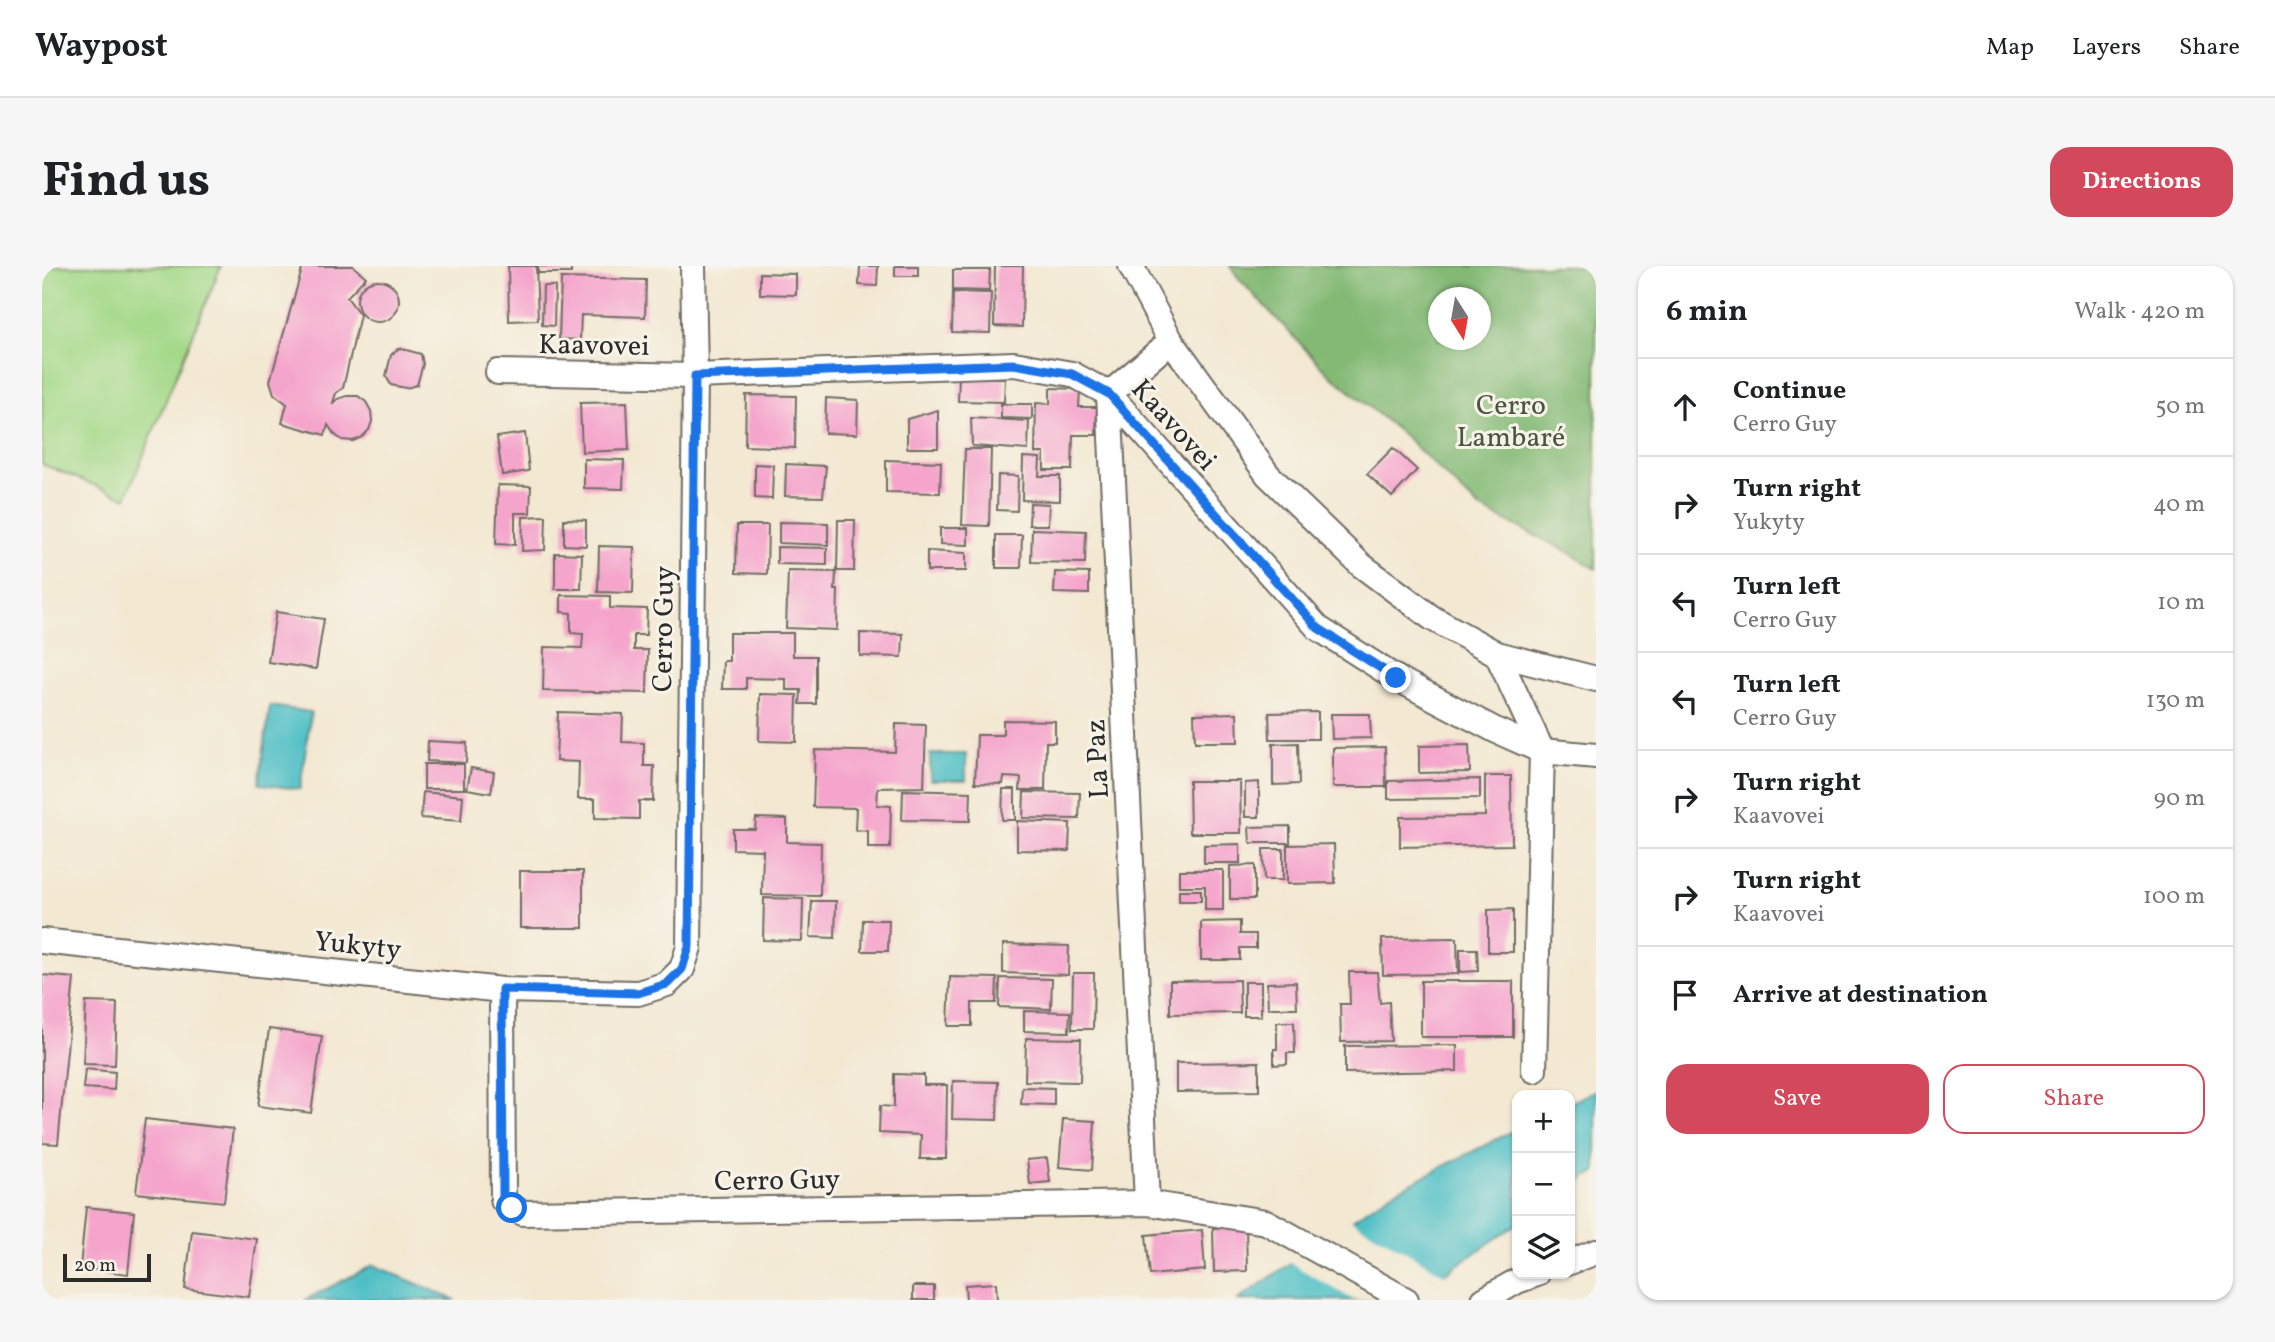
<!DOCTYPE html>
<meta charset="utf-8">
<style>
body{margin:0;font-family:Vollkorn,serif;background:#f6f6f6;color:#202124}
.controls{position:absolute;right:21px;bottom:21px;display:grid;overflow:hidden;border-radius:14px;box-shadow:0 2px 5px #0004}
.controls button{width:63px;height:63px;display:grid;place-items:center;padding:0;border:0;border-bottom:2px solid #e0e0e0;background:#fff;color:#202124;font:35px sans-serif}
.compass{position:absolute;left:1386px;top:21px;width:63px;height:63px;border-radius:50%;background:#fff;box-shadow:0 2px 5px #0004;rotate:169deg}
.scale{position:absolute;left:21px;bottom:18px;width:88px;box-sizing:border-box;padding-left:7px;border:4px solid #2b2b2b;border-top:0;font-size:19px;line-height:24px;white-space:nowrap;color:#2b2b2b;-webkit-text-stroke:5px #f7f3e8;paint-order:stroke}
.stop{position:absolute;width:21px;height:21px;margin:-16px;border:5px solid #1a73e8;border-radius:50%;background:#fff}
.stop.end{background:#1a73e8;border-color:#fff;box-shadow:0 2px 7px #0008}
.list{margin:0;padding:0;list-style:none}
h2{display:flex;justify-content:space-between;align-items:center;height:91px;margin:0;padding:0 28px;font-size:30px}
h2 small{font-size:23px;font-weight:400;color:#757577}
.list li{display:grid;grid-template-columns:46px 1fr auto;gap:21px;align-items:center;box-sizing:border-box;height:98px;padding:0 28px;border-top:2px solid #e0e0e0}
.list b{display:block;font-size:26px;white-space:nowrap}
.list p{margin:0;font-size:23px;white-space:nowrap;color:#757577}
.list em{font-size:23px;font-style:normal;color:#757577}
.actions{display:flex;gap:14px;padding:21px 28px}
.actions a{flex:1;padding:16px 0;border:2px solid #d1495b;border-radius:21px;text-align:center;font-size:24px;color:#d1495b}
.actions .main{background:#d1495b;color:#fff}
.icon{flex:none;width:38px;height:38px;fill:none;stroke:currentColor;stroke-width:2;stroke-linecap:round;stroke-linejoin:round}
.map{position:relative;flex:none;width:1554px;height:1034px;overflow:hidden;border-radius:21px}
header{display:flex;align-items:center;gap:42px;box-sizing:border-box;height:98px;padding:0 35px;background:#fff;border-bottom:2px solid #e0e0e0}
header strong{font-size:33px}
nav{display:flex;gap:38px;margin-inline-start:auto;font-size:24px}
.intro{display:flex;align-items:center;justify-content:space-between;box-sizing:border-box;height:168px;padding:0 42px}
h1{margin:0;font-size:49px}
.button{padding:18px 32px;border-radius:21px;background:#d1495b;color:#fff;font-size:24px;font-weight:700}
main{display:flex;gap:42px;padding:0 42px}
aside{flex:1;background:#fff;border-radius:21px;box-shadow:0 2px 5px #0004}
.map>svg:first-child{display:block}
.green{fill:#a4d989;stroke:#68825a;stroke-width:2}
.forest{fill:#83b975;stroke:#577250;stroke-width:2;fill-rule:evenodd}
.water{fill:#50bfc6;stroke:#3e7578;stroke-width:2}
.pier{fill:#f3e8d2}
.building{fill:#f5a4cc}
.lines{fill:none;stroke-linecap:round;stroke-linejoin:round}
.street-casing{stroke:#716d65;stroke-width:28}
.street{stroke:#fff;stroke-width:24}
.route{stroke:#1a73e8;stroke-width:9}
.labels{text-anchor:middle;stroke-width:6;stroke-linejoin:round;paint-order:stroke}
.street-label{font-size:28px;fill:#2b2b2b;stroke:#f7f3e8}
.park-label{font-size:28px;fill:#495642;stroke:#f7f3e8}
</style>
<header>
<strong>Waypost</strong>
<nav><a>Map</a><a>Layers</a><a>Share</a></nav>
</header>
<div class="intro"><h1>Find us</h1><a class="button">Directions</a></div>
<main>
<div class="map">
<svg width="1554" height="1034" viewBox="0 0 1554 1034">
<rect width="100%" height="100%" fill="#f7f3e8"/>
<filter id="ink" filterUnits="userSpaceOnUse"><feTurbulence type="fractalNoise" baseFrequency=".0143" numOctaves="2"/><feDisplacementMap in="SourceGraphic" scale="14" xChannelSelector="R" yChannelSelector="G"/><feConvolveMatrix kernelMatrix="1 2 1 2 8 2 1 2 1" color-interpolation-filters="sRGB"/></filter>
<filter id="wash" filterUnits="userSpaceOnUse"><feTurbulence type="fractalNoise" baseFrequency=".00686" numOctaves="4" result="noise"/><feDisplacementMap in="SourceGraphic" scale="28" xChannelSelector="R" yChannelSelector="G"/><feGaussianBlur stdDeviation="1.57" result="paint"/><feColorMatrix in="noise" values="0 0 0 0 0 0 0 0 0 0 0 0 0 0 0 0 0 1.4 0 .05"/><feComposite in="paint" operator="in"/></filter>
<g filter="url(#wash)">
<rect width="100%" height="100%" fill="#f3e8d2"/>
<polygon class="green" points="0,0 179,0 84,232 0,198"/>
<path class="forest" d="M1188,0H1554V303L1519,282L1437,242L1365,172L1286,107L1198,14ZM1396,32H1438V74H1396Z"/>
<g class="water">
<polygon points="228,440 269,446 258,523 217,518"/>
<rect x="888" y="488" width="36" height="26"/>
<polygon points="1554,824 1554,907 1546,910 1528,922 1528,837"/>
<polygon points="1475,863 1475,958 1364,1034 1196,1034 1349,927"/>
<polygon points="331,999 413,1034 263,1034"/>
</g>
<polygon class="pier" points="1306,952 1405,1010 1370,1034 1312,1034 1245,995"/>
<g id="blocks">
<g class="building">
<polygon points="261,0 311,0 324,11 305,31 318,49 301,122 294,127 291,137 296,133 305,130 316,130 324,136 329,145 330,155 327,164 320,171 311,175 300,174 292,168 286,159 283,169 240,157 245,138 232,128 228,115"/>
<polygon points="466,0 494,0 496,54 467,55"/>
<rect x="496" y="0" width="33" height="7"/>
<polygon points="818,0 836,0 835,20 817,19"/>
<rect x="853" y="0" width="23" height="10"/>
<polygon points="953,0 981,0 980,61 952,60"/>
<polygon points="911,4 948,4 947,25 911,24"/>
<polygon points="718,7 754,8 754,29 718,28"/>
<polygon points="519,12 604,14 603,51 539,49 538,74 517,73"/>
<circle cx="336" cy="35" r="21"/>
<polygon points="501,20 513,20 512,60 500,59"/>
<polygon points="911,26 949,27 948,67 910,66"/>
<polygon points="357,82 379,88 381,98 375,119 364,122 349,119 344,110 349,89"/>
<polygon points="917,112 963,112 962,136 916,135"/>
<polygon points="1008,122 1038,123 1037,141 1055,141 1054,169 1031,169 1030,204 1002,204 1002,187 993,187 994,137 1008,138"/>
<polygon points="704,129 754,130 753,182 703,180"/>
<polygon points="784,132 816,134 815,168 783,167"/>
<polygon points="585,136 587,184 540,186 538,137"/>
<polygon points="959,138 990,138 990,153 959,152"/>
<polygon points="896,144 896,182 865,182 865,153"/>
<polygon points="929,152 987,155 986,184 930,180"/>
<polygon points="483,167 487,205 460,209 455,171"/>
<polygon points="1351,182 1375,204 1350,231 1325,208"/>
<polygon points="923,183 949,183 947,260 920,259"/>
<polygon points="981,191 998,192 997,210 1018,210 1018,235 980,234"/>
<polygon points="542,193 582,194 581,223 542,222"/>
<polygon points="844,194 899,196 898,227 844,226"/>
<polygon points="713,198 731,199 730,233 713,232"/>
<polygon points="744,198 784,200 781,231 743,230"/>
<polygon points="956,209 976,210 975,245 955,244"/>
<polygon points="456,219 489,220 488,247 473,247 473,279 454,278"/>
<polygon points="988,237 1007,238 1006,259 987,259"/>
<polygon points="504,250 503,284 480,285 481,251"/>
<polygon points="522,253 544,254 544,280 522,279"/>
<polygon points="796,254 813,254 812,305 795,305"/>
<polygon points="737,256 786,257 786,279 737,277"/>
<polygon points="695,259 726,259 725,308 694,307"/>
<polygon points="898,262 926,262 926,279 898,278"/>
<polygon points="990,263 1044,265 1043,297 989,296"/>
<polygon points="954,269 980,269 979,302 954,302"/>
<polygon points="557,280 592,281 591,327 556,326"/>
<polygon points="735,281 785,282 785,299 735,298"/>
<polygon points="885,285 924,287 924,305 885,305"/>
<polygon points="513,287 540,288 539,323 513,323"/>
<polygon points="746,305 794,306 793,324 796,324 795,364 744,362"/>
<polygon points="1013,306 1047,307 1047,328 1012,327"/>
<polygon points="519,329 568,330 568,342 605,343 604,369 592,369 592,384 606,384 605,427 501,425 502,381 540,382 541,368 529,367 529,347 519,346"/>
<polygon points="234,346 282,353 274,403 226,396"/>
<polygon points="687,367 751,367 751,390 774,390 774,438 758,438 759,424 744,424 744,413 704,412 704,423 680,423 681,395 687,395"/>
<polygon points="818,367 861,368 860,391 818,390"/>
<polygon points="718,428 755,429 754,476 717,475"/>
<polygon points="516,446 581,448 580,476 602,477 602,500 612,500 611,535 597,535 597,553 553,552 553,533 536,533 537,496 514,495"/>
<polygon points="1276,446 1276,473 1228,473 1227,447"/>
<polygon points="1195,447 1196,476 1153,476 1152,448"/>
<polygon points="1289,448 1328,448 1329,472 1290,473"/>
<polygon points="961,454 1013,455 1013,476 1004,476 1003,524 978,524 979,512 962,511 961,518 933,517 935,469 961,469"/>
<polygon points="854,458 884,459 882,521 836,522 835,539 849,540 848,582 826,582 826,565 813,564 814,542 771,541 773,484 853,486"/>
<polygon points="386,475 425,477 424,497 385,495"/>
<polygon points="1256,477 1257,518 1231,519 1231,478"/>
<polygon points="1427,479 1428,506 1377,507 1377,480"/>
<polygon points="1343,481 1344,521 1291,521 1291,482"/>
<rect x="382" y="498" width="40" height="25"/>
<polygon points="429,502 452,506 449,527 425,523"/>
<polygon points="1443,510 1469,510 1470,579 1358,581 1358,551 1443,550"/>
<polygon points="1438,513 1438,532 1346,533 1346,515"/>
<polygon points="1147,515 1198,515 1199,567 1148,567"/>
<polygon points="1217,516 1217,551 1203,551 1203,517"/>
<polygon points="961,523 973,523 973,554 960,554"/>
<polygon points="861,524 929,526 928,555 860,554"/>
<polygon points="381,526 421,530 419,555 379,552"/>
<polygon points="982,526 1038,527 1037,553 981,552"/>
<polygon points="714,552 745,553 745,576 779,577 778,630 720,629 721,584 691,583 691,563 713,563"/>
<polygon points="975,555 1028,557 1027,585 975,584"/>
<polygon points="1248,560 1248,577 1208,577 1207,561"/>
<polygon points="1198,578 1198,597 1162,597 1162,579"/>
<polygon points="1292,578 1293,617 1245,618 1245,579"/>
<polygon points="1221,583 1241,583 1241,614 1222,614"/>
<polygon points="1213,599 1213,633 1188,633 1188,600"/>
<polygon points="1137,604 1181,604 1181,644 1163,644 1163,620 1137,620"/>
<rect x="478" y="605" width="63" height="57"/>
<rect x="1137" y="624" width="22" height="11"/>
<polygon points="722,632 761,633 760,675 721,674"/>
<polygon points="770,635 794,635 793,672 768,671"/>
<polygon points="1471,643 1471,686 1446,686 1446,644"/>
<polygon points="821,654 847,654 846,685 820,685"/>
<polygon points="1198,655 1198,668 1214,668 1214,682 1198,682 1198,694 1159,694 1159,656"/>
<polygon points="1415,672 1416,708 1341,709 1340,673"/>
<polygon points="961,678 1027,680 1026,709 961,707"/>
<polygon points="1418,683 1435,683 1436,705 1418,706"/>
<polygon points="1307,706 1335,706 1338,737 1347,736 1349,775 1299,776 1298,738 1308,738"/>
<polygon points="1031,707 1052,707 1051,763 1030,763"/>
<polygon points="0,709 32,712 16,878 0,877"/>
<polygon points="908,711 955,712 954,737 930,737 930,760 906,760"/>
<polygon points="958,712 1010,713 1009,743 957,741"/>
<polygon points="1197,714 1198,747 1128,748 1128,715"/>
<rect x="1379" y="715" width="92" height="56"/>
<rect x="1202" y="716" width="17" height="34"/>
<polygon points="1254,716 1255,742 1226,742 1225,717"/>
<polygon points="44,736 75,737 73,799 41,798"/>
<polygon points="982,745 1028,746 1027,766 982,765"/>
<polygon points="1235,756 1252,756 1253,787 1245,787 1245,798 1232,799 1232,783 1235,783"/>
<polygon points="227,763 280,770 269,847 216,840"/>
<polygon points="984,772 1039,773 1038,816 983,815"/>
<polygon points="1415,779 1415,805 1303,807 1303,780"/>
<polygon points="1217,796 1217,825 1134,826 1134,797"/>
<polygon points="43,803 73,806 72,824 41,822"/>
<polygon points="852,808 882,809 882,819 905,819 904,893 878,893 879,869 837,867 838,840 852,841"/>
<polygon points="911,815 956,816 955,854 910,853"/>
<polygon points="980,821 1012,822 1012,839 979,838"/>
<polygon points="103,853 191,863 182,936 94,927"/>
<polygon points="1021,853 1053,855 1050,904 1017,901"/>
<polygon points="1005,892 1008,916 988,918 985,894"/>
<polygon points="44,941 92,946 86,1008 38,1002"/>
<polygon points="1204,961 1205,1005 1172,1006 1171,962"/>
<polygon points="1160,964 1163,1004 1108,1009 1104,969"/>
<polygon points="150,965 215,973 207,1031 143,1023"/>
<polygon points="954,1017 955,1034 924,1034 923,1019"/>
<rect x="871" y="1020" width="21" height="14"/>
</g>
</g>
</g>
<g filter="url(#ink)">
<use href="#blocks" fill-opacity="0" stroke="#716d65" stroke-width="2"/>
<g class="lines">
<defs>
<g id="street">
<polyline points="1089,0 1129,75 1226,209 1319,299 1390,352 1455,388 1554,413"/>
<polyline points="456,106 653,110 972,98 1030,108 1067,128 1276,362 1354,412 1455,465 1500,485 1554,490"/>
<polyline points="1067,128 1105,937"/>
<polyline points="1067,128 1129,75"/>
<polyline points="1455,388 1500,485 1492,804"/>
<polyline points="0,675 460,724 596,727 625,718 640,703 647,681 653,110 651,0"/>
<polyline points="460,724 461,934 470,942 481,947 1105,937 1224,956 1364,1034"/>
<polyline points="1528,996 1554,986"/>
<polyline points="1442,1034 1475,1015 1495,1008"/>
</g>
</defs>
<use href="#street" class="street-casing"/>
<use href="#street" class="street"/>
</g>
</g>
<g class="lines" filter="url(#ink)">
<polyline class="route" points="470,942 461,934 460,723 596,727 625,718 640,703 647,681 653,110 972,98 1030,108 1067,128 1276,362 1354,412"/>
</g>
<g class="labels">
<g class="street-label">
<text transform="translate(552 78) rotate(1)" y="10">Kaavovei</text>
<text transform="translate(1133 158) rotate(48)" y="10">Kaavovei</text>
<text transform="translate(620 363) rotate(-89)" y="10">Cerro Guy</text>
<text transform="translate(1054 493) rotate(-93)" y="10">La Paz</text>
<text transform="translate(316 678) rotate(6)" y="10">Yukyty</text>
<text transform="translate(735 913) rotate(-1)" y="10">Cerro Guy</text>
</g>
<g class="park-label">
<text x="1469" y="148">Cerro<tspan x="1469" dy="32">Lambaré</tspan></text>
</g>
</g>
</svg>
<div class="controls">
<button>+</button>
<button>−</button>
<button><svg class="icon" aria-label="layers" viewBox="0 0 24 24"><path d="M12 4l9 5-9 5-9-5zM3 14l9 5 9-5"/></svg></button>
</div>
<svg class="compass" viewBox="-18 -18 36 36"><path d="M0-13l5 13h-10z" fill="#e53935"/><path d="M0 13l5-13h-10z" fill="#757577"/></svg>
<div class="scale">20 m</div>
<div class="stop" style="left:470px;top:942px"></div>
<div class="stop end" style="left:1354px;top:412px"></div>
</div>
<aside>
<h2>6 min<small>Walk · 420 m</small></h2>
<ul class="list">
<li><svg class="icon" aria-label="ahead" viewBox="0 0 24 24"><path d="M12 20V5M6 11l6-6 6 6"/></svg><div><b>Continue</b><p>Cerro Guy</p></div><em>50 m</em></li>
<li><svg class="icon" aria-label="right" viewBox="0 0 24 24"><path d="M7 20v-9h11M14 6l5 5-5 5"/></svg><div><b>Turn right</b><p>Yukyty</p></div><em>40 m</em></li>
<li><svg class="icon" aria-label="left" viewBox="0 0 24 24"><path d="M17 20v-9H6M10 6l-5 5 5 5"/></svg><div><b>Turn left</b><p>Cerro Guy</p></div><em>10 m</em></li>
<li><svg class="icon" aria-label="left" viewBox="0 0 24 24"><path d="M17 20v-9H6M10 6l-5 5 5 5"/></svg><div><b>Turn left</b><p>Cerro Guy</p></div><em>130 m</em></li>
<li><svg class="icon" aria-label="right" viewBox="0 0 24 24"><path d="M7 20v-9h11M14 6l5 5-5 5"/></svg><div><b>Turn right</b><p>Kaavovei</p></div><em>90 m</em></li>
<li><svg class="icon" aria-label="right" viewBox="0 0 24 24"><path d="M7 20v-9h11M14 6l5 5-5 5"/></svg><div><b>Turn right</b><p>Kaavovei</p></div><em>100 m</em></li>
<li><svg class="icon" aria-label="arrive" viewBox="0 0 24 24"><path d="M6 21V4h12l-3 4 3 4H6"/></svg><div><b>Arrive at destination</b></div></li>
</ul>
<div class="actions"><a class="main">Save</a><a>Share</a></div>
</aside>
</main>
